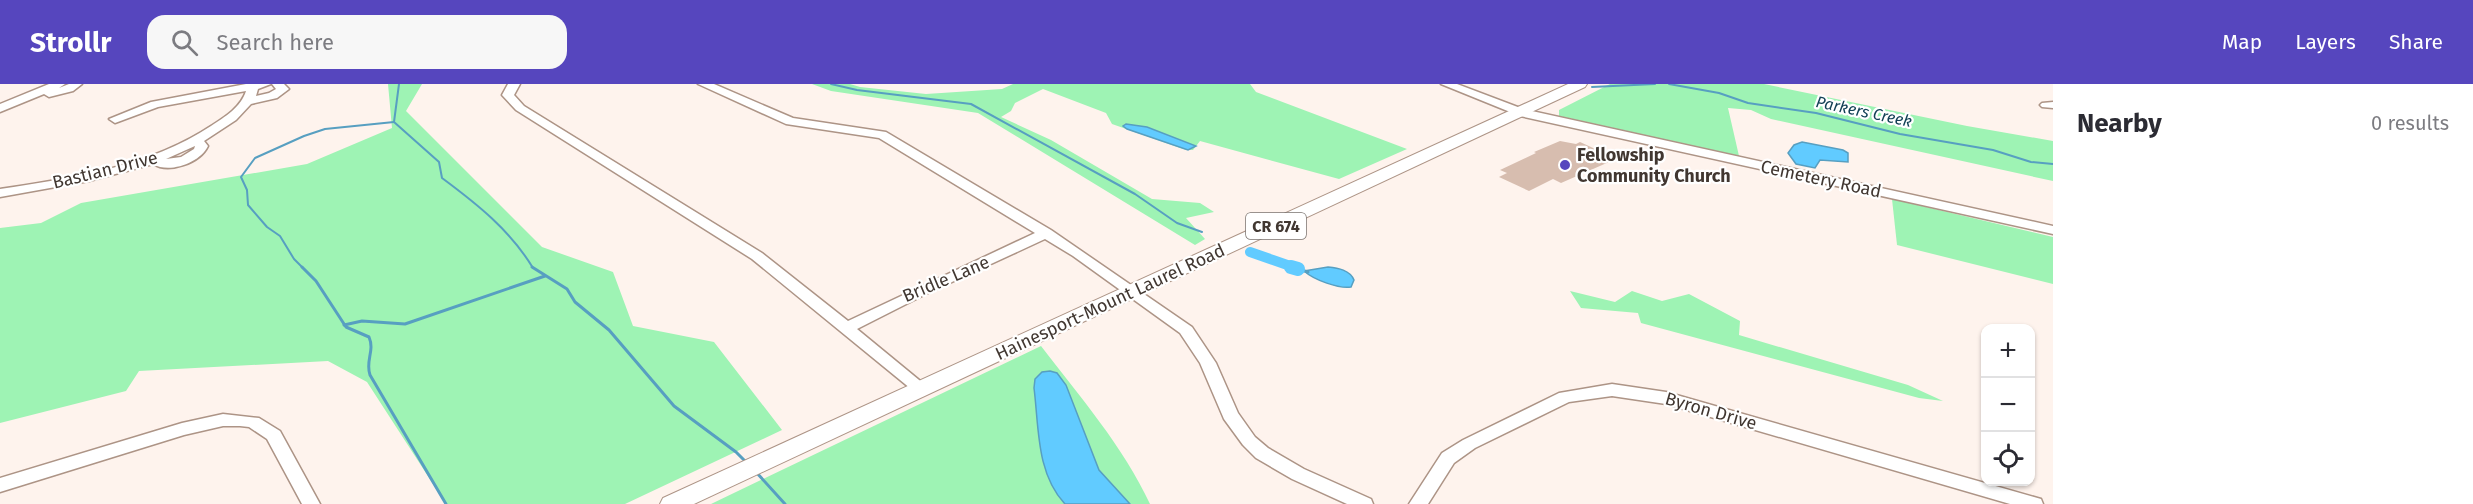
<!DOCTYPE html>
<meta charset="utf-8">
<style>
body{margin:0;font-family:"Fira Sans",sans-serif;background:#f7f7f7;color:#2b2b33}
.controls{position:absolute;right:18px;bottom:18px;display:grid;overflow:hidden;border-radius:12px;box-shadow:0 2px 4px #0004}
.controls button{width:54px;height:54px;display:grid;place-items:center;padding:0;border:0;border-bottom:2px solid #e1e1e2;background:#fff;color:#2b2b33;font:30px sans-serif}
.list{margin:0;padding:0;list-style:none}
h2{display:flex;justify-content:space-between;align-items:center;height:78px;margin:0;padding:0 24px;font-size:26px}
h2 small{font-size:20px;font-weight:400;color:#7c7c81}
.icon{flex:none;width:33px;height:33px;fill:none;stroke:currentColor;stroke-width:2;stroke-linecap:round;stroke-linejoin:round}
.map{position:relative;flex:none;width:2053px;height:420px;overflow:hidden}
header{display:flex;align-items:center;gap:36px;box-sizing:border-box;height:84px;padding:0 30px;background:#5646be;color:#fff}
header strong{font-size:28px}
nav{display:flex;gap:33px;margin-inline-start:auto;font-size:21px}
.search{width:420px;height:54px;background:#f7f7f7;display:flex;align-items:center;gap:15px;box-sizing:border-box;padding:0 21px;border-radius:18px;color:#7c7c81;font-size:22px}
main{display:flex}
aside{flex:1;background:#fff}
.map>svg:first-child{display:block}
.green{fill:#9ef3b4}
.water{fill:#61cbff;stroke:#579fc1;stroke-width:1.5}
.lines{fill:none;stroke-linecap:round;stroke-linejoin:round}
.stream-far1{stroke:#579fc1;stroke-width:2}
.stream{stroke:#579fc1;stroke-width:3}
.canal-far1{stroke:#61cbff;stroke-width:10}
.canal{stroke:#61cbff;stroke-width:14}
.building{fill:#d7bdaf}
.minor-casing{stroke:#ad9486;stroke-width:3}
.major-casing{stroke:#ad9486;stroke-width:2}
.minor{fill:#fff;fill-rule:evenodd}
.major{fill:#fff;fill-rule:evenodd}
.poi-dot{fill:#5646be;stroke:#fff;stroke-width:2}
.labels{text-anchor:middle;stroke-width:4.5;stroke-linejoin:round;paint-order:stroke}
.far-water-label{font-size:16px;font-style:italic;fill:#134156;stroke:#fff}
.shield{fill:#fff;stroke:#7a736f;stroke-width:1.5}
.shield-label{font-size:16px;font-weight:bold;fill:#413731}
.poi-label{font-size:18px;font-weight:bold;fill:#413731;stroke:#fff;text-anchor:start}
.street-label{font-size:18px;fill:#413731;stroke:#fff}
</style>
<header>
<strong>Strollr</strong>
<div class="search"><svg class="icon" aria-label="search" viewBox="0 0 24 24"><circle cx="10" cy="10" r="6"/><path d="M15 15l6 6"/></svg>Search here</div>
<nav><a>Map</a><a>Layers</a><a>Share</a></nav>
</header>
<main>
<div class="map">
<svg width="2053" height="420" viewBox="0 0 2053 420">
<rect width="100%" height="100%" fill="#fef3ed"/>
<g class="green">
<polygon points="388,0 422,0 406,27 542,163 613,188 633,242 714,258 782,346 625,420 446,420 367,298 328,277 139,287 126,307 0,339 0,144 41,139 81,119 307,80 392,44"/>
<polygon points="812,0 850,0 860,3 926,10 1002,5 1013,0 1250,0 1256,8 1407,65 1339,95 1200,57 1193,66 1186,66 1112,40 1106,29 1043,5 1015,19 1011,27 1001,33 1051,56 1152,115 1200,119 1214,128 1186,134 1205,155 1195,161 978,29 831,7"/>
<polygon points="1610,0 1764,0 1967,42 2053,57 2053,97 1771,35 1751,26 1728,24 1739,72 1559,32 1559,26"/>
<polygon points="1892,115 2053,153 2053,200 1897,161"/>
<polygon points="1570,207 1615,218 1632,207 1662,217 1689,210 1740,237 1739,251 1908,301 1943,317 1919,314 1641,239 1638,229 1581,224"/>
<path d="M1041,262C1080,313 1123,362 1150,420H711Z"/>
</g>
<g class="water">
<polygon points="1126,40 1147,43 1196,62 1188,66 1127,45 1123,42"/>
<polygon points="1802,58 1843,66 1848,69 1848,78 1820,76 1815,84 1796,80 1788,69 1794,61"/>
<path d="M1328,183C1338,184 1350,186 1354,196L1351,203C1339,205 1314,196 1304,187Z"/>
<path d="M1050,287L1057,289L1066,301L1099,386L1130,420H1065C1036,389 1039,343 1034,304L1035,295L1042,288Z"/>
</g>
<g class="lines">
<g class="stream-far1">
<path d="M399,0L394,38L439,78L442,94C477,120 510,146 533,184"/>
<polyline points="831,0 857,6 971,20 1135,110 1177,139 1202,148"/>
<polyline points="1669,0 1719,9 1748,19 1816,29 1900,50 1993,66 2031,78 2053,80"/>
<polyline points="1592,3 1655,0"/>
<polyline points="303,184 294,175 280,152 267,143 248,121 247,106 241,93 255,74 304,52 325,45 394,38"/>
</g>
<g class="stream">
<path d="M302,183L316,197L346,243L369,253C375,267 365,277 370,291L446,420"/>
<polyline points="532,183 567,205 575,218 609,246 674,322 736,368 747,379"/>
<polyline points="1298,185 1308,188"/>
<polyline points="344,241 362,237 405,240 545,192"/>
<polyline points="756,388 785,420"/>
</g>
<polyline class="canal-far1" points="1250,168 1296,184"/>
<polyline class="canal" points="1291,183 1298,185"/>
</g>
<polygon class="building" points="1560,57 1576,60 1580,58 1604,69 1601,71 1609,78 1561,99 1553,95 1529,107 1499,93 1507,89 1500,86 1536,69 1534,68"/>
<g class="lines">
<defs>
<g id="minor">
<polygon points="49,0 65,0 59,4 69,0 82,0 73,7 49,13 44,10 0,28 0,20"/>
<path d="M246,0H271L258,5L256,12L269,9L276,5L272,0H284L289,5L277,14L251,20L236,36L204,57L208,62C200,79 169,90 153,80L89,97L0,113V105C73,94 149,83 211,42C225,33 241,23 246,7L158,23L115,39L109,35L151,18ZM195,62L194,65L181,73L166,75Z"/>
<polygon points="508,0 520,0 514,11 524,22 762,169 848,237 1035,149 879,54 786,40 698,0 714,0 793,34 886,48 1051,146 1192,243 1216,279 1238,329 1255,353 1268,364 1304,385 1371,415 1373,420 1347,420 1292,395 1256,374 1243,361 1224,335 1200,279 1180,249 1073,172 1045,155 926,210 857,245 930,305 928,309 916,309 752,175 516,26 502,11"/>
<polygon points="1441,0 1457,0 1523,25 2053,142 2053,150 1520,32"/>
<polygon points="2053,18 2053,24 2042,23 2040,21 2042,19"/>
<polygon points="1612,300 1666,308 2034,413 2041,415 2043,420 2010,420 1666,320 1612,312 1569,318 1475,364 1454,379 1428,420 1409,420 1442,369 1463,356 1559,309"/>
<polygon points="223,330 259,334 280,347 320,420 302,420 267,355 249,343 240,342 223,342 184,351 0,408 0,394 182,339"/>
</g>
<polygon id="major" points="1568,0 1587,0 1585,3 694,420 660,420 663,414"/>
</defs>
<use href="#minor" class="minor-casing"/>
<use href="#major" class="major-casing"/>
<use href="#minor" class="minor"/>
<use href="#major" class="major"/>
</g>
<circle class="poi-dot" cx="1565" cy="81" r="6"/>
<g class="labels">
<g class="far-water-label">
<text transform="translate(1864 27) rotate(12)" y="6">Parkers Creek</text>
</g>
<rect class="shield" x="1246" y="129" width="60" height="26" rx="4.5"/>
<g class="shield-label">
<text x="1276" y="148">CR 674</text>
</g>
<g class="poi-label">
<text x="1577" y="77">Fellowship<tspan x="1577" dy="21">Community Church</tspan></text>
</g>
<g class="street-label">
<text transform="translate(105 86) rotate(-14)" y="6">Bastian Drive</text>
<text transform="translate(1821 95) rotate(12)" y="6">Cemetery Road</text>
<text transform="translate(946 195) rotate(-23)" y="6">Bridle Lane</text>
<text transform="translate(1110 218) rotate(-25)" y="6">Hainesport-Mount Laurel Road</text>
<text transform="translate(1711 327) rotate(16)" y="6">Byron Drive</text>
</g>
</g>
</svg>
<div class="controls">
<button>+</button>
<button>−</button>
<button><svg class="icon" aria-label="locate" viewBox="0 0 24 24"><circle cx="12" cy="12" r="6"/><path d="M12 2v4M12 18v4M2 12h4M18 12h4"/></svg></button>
</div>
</div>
<aside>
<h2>Nearby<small>0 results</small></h2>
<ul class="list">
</ul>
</aside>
</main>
